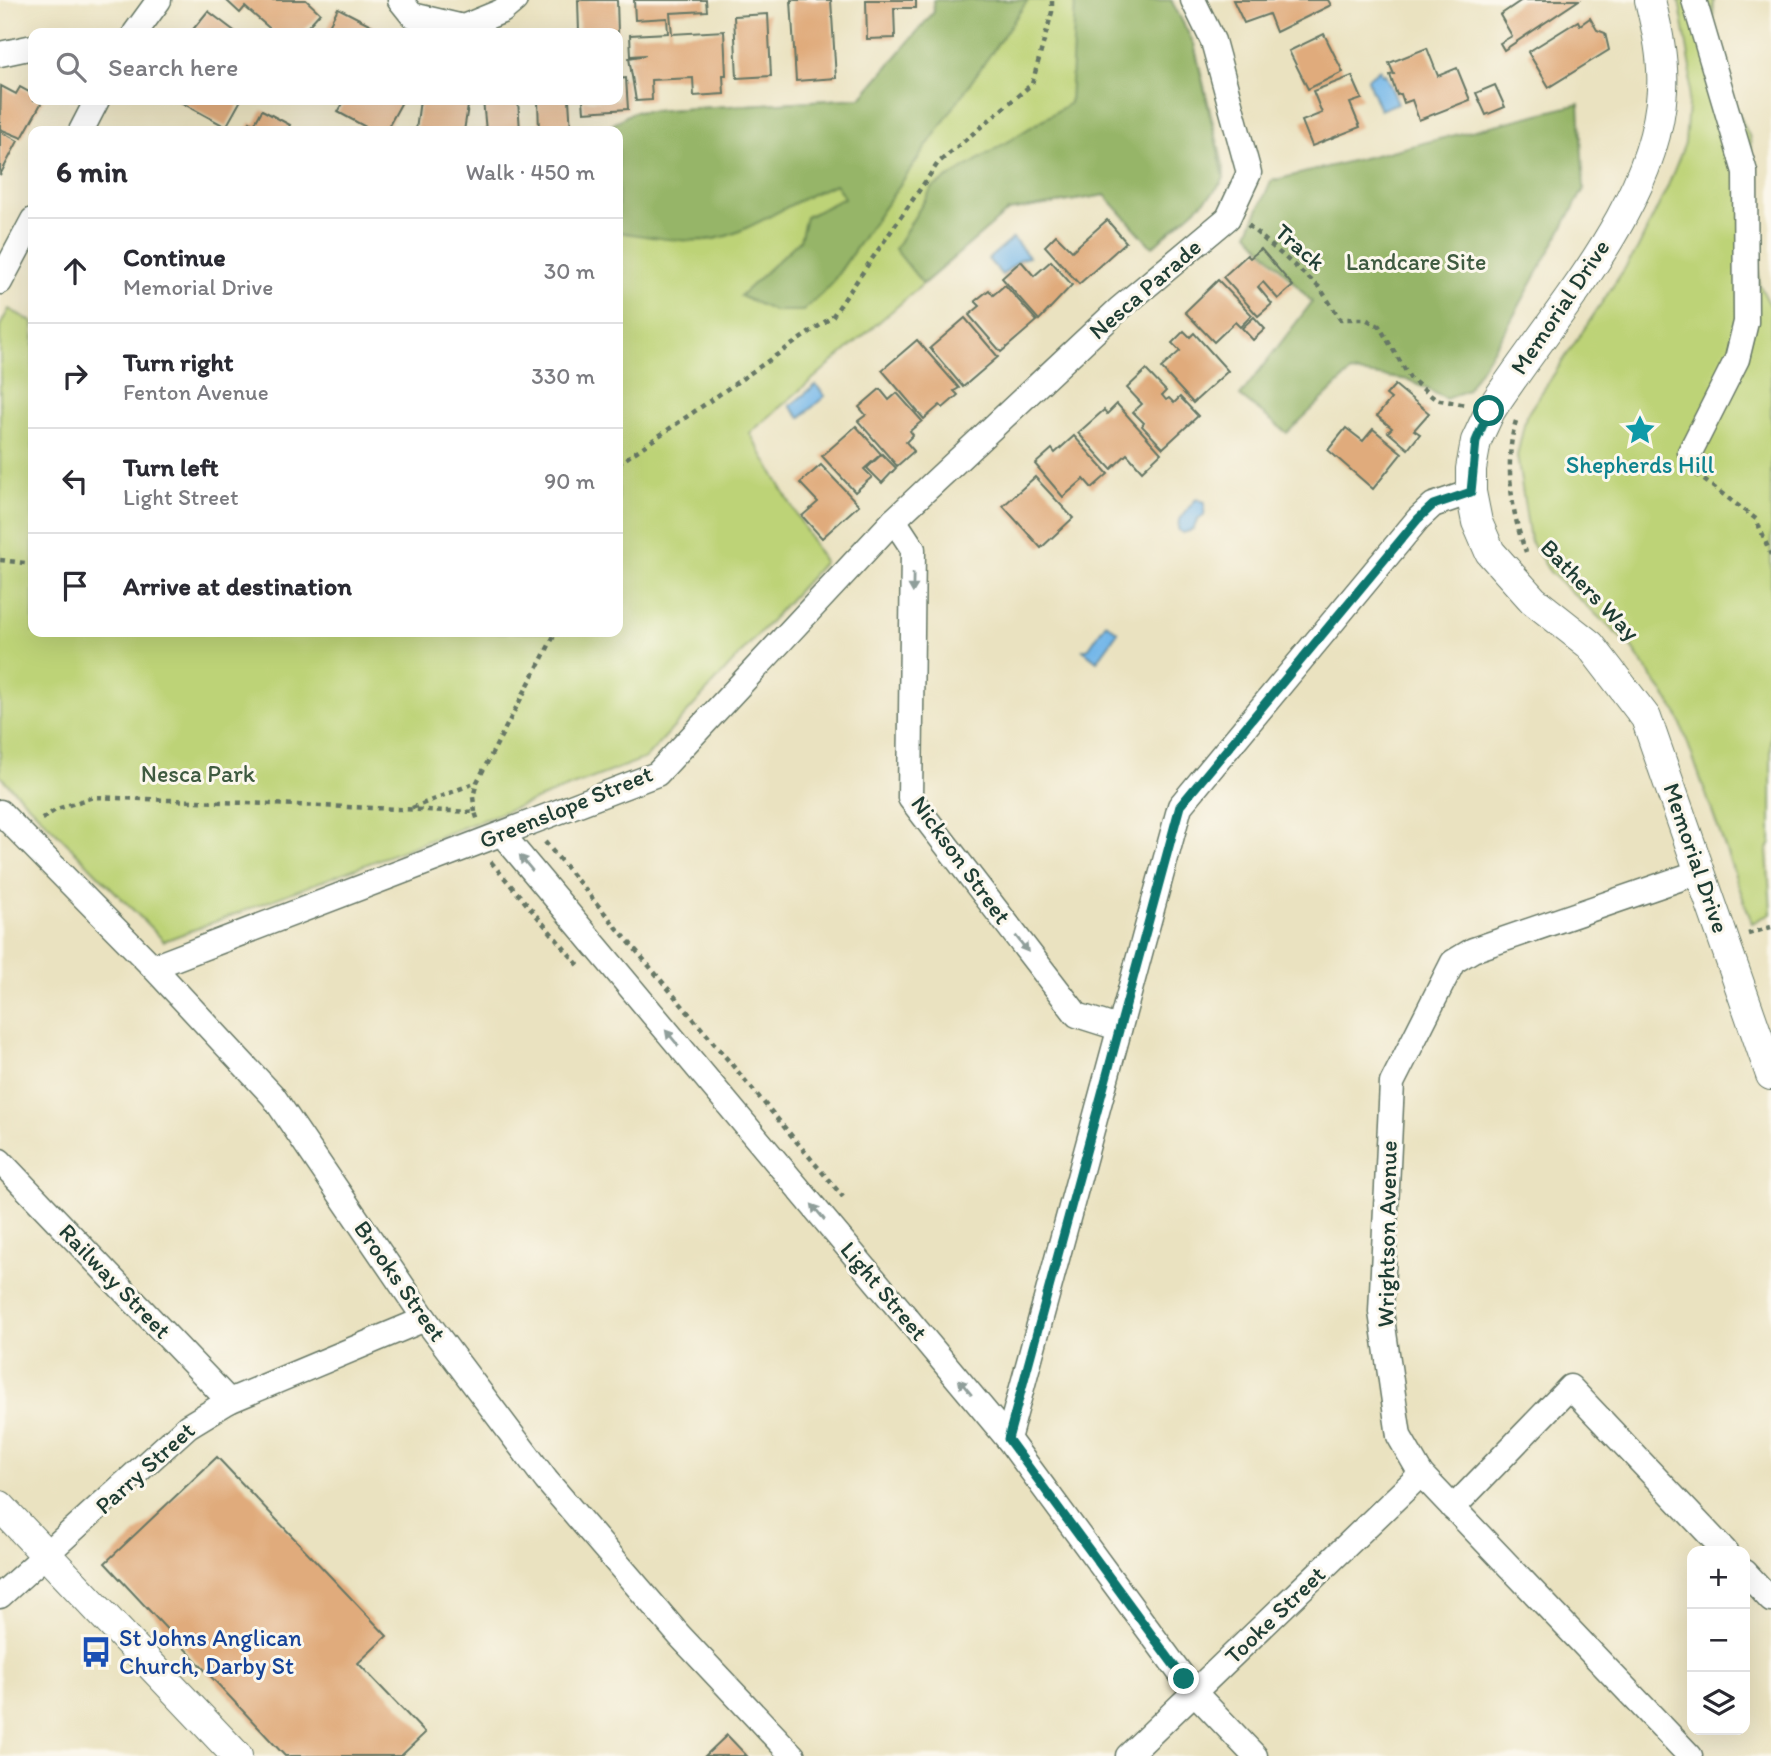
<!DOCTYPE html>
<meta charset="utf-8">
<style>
body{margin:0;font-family:Itim,sans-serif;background:#f2f2f3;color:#2b2b33}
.controls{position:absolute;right:21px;bottom:21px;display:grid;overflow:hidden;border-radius:14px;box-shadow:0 7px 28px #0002}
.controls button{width:63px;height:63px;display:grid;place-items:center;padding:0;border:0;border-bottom:2px solid #e1e1e2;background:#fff;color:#2b2b33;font:35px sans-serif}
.stop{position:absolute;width:21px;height:21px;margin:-16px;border:5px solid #0f766e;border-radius:50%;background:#fff}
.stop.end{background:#0f766e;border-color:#fff;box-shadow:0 2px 7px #0008}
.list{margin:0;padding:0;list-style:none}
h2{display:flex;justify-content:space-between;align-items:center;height:91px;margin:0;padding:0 28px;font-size:30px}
h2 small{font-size:23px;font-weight:400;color:#7c7c81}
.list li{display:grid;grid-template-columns:46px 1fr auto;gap:21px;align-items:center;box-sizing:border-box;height:105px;padding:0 28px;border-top:2px solid #e1e1e2}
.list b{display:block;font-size:26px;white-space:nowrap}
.list p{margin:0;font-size:23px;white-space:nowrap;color:#7c7c81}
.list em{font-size:23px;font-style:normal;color:#7c7c81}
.icon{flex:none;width:38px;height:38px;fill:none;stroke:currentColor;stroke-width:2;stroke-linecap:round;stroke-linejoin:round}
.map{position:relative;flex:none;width:1771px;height:1756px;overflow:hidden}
.search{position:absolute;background:#fff;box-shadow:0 7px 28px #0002;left:28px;top:28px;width:595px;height:77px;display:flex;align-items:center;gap:18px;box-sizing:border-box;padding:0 24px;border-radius:14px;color:#7c7c81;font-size:26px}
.panel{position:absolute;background:#fff;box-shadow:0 7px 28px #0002;left:28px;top:126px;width:595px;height:511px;border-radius:14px}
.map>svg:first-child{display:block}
.green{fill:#bdd377;stroke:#6e8856;stroke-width:2}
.forest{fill:#96b568;stroke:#5a794e;stroke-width:2}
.water{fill:#74b7e9;stroke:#4a7a8e;stroke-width:2}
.building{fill:#e0ab7c}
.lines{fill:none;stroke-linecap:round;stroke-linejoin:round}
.minor-casing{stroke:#667765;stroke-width:27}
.major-casing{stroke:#667765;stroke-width:32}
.path{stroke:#667765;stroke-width:4.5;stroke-dasharray:5 5;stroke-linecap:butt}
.minor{stroke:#fff;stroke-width:24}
.major{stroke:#fff;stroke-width:30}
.oneway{fill:#8f9e9a}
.route{stroke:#0f766e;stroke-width:9}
.labels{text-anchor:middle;stroke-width:6;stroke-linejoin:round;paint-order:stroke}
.street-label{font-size:24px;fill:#1f3d34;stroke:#fbf7ec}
.park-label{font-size:24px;fill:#3f5b41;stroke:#fbf7ec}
.culture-label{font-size:24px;fill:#0d838f;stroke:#fbf7ec}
.transit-label{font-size:24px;fill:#164399;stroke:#fbf7ec;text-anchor:start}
</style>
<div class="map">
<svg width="1771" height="1756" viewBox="0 0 1771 1756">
<rect width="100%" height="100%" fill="#fbf7ec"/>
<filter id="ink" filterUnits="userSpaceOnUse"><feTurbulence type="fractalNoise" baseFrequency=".0143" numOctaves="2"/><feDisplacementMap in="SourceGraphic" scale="14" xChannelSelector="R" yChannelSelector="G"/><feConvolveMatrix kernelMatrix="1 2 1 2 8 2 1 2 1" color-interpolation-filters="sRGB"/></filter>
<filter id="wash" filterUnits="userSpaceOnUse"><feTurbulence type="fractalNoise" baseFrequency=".00686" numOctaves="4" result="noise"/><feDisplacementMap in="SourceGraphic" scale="28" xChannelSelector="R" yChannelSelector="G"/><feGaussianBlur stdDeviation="1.57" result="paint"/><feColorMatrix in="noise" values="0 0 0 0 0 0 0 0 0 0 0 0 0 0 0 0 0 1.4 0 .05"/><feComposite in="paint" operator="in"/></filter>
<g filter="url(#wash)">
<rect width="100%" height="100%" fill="#eae2c0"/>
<g class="green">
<polygon points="933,0 1171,0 1194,44 1224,168 1224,178 1220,185 1152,247 1106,195 1008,211 750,433 824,562 646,758 164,941 0,776 0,326 9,309 33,322 33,632 618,632 618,131 602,131 633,112 861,98 934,12"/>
<polygon points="1679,0 1714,0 1711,83 1730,95 1750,138 1759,284 1771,307 1771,843 1767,851 1771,913 1752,923 1677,713 1631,647 1550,572 1530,540 1517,456 1526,416 1637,250 1667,188 1685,143 1691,68"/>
</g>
<g class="forest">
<path d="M933,0H1028L829,287L803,311H774L740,296L800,240L806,217L844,198L836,184C800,197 770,219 735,233C700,248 654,237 618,232V131H602L633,112L861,98L934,12Z"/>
<polygon points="1075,0 1171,0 1194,44 1224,178 1213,193 1152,247 1105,195 1008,211 923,284 895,249 932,188 1070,103"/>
<polygon points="1579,104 1584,189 1507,328 1467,390 1446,399 1409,380 1351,372 1287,433 1240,396 1312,302 1248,233 1271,181"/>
</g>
<g class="water">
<polygon points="1380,69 1382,75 1385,74 1398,103 1380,110 1367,79"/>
<polygon points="1013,238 1029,257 1021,259 1002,275 988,259"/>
<polygon points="816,385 825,396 800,418 790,406"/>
<polygon points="1196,499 1205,502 1204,515 1198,519 1193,530 1183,533 1178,530 1179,520"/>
<polygon points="1106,623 1118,632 1097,661 1083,650 1089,648"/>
</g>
<g id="blocks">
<g class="building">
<polygon points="226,0 306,0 320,13 302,33 275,33 245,7 240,13"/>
<polygon points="578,0 617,0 618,33 579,33"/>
<polygon points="634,0 706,0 707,11 670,13 672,34 724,31 726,75 723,75 724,94 694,96 693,78 651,80 652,100 636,101 629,58 646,55 631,56 630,35 668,33 667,18 635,20"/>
<polygon points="791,0 831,0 836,78 796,81"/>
<polygon points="866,0 916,0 916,8 894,8 895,38 867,39"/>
<polygon points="1233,0 1328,0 1331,5 1276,32 1269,14 1244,23"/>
<polygon points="1522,0 1579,0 1504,50 1500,43 1512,36 1500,15"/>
<polygon points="338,8 373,26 369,33 325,33"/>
<polygon points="208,11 237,33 190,33"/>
<polygon points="768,14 771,76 737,78 734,16"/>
<polygon points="1590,18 1597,30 1605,33 1609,50 1549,87 1528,52 1578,21 1580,25"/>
<polygon points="1324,34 1343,72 1308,89 1289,51"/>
<polygon points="1427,48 1438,76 1457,68 1470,100 1419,120 1412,100 1404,103 1401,94 1397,95 1390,75 1394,74 1389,63"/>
<polygon points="1352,76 1362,99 1350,103 1360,127 1312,146 1302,121 1322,113 1313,91"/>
<polygon points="626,78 628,109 584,112 583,100 618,100 618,79"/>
<polygon points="1495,85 1505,107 1486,115 1476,93"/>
<polygon points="1,86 16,94 20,87 33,94 33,100 43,100 22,138 0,129"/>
<polygon points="177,100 241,100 226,127"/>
<polygon points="345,100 403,100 386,131 373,131 338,112"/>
<polygon points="420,100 469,100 464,131 416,130"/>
<polygon points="483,100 518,100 520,131 486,131"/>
<polygon points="538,100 569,100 571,131 539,131"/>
<polygon points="262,110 290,125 287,131 245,131 250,122 254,125"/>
<polygon points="0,131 18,141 0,175"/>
<polygon points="1107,220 1126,242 1079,284 1045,246 1056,235 1072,251"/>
<polygon points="1261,249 1293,286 1278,299 1263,282 1258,287 1272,304 1258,316 1223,277 1247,255 1250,258"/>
<polygon points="1021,261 1034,276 1051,261 1072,285 1039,320 1002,278"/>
<polygon points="1218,280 1252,315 1240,327 1235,322 1214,342 1185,312"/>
<polygon points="1005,285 1037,321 1001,352 969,315 980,306 975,301 989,290 993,295"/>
<polygon points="1254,317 1265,329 1253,340 1242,328"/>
<polygon points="965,318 998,357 963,387 930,348"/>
<polygon points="1184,331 1190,337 1194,333 1228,371 1193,403 1161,368 1180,351 1172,343"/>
<polygon points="917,340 959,388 954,391 958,395 943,408 940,405 924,419 882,370"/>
<polygon points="1146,370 1166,391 1162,395 1166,400 1169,398 1174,403 1180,397 1198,416 1163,448 1142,426 1144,423 1133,412 1142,404 1127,388"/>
<polygon points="1395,385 1429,413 1414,430 1420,434 1408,449 1388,432 1392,428 1377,416 1391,399 1386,395"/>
<polygon points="880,389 889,400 897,393 922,421 910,431 913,435 906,442 914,451 897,466 858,421 866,415 859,407"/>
<polygon points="1117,404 1161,453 1142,471 1127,454 1111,469 1078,433 1104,410 1107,414"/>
<polygon points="856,426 881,454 864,469 872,477 855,492 822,456"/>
<polygon points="1346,428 1363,441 1373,429 1402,453 1373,489 1328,450"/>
<polygon points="1074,436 1108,474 1092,488 1084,479 1063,497 1035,464 1052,449 1055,453"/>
<polygon points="882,454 896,468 882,483 867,468"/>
<polygon points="821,465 859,505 822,538 802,516 818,502 800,483"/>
<polygon points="1035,477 1073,518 1041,548 1003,506"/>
<polygon points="217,1457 387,1636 358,1663 425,1733 401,1756 285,1756 105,1563"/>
<polygon points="727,1735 747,1756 705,1756"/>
</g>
</g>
</g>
<g filter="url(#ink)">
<use href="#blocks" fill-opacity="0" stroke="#667765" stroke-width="2"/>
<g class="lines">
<defs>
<g id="minor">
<polyline points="400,0 412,15 463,27 502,11 515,0"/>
<polyline points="135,33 159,0"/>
<polyline points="0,54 33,47"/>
<polyline points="81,131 97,100"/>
<polyline points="0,282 33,220"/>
<polyline points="1690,452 1737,359 1746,322 1745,172 1694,0"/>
<polyline points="894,520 913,549 910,798 1077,1015 1118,1028"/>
<polyline points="0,812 153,967 273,1096 425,1319 546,1480 679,1635 793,1756"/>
<polyline points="502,834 1008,1439 1194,1692 1255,1756"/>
<polyline points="153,967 657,774 894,520 1119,309 1228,218 1249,173 1213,41 1193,0"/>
<polyline points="0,1161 229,1401"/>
<polyline points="1008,1439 1180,806 1418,519 1433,505 1471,492"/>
<polyline points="1453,1508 1570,1387 1725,1551"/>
<polyline points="1745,1572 1771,1600"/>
<polyline points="0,1596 188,1426 229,1401 425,1319"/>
<polyline points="1128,1756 1421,1474"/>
<polyline points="1690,1756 1421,1474 1399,1436 1381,1312 1392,1083 1453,962 1473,950 1702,871"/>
</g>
<g id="major">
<path d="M1650,0C1657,29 1664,59 1662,90C1656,207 1551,316 1490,411L1476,441L1471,469V492L1477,522L1490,552L1533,600L1590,645L1646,718L1771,1075"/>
<polyline points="0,1506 237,1756"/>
</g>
</defs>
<use href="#minor" class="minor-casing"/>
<use href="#major" class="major-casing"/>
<g class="path">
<polyline points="1248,225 1320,288 1340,319 1365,319 1379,326 1410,378 1435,399 1466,405"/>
<path d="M1516,421C1504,459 1511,515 1526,552"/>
<polyline points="618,464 832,317 938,163 1032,84 1052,12 1052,0"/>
<polyline points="1696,474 1756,519 1771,555"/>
<polyline points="0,560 33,564"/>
<polyline points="412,808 477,782"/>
<polyline points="475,812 473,797 477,782 556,632"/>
<polyline points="42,819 57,809 93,797 475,812 478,821"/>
<polyline points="545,842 843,1197"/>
<polyline points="491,862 580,967"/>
<polyline points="1748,934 1771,927"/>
</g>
<use href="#minor" class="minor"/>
<use href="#major" class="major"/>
</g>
<defs><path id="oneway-solid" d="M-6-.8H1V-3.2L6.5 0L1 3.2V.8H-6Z" transform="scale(1.75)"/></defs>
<g class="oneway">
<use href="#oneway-solid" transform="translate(913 583) rotate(91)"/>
<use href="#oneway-solid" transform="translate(526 863) rotate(-130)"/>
<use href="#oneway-solid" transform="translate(1022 944) rotate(52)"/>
<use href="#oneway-solid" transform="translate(672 1038) rotate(-130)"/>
<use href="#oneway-solid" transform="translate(818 1212) rotate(-130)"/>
<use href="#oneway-solid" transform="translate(965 1387) rotate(-130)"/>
</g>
</g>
<g class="lines" filter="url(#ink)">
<polyline class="route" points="1184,1679 1008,1439 1180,806 1418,519 1433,505 1471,492 1476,441 1489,411"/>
</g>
<defs>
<symbol id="sight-bare" viewBox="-9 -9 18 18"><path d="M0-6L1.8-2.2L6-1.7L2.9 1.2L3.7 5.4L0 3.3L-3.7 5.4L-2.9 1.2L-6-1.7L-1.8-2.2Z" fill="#0f9aa8" stroke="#fbf7ec" stroke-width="2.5" paint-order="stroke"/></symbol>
<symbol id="bus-bare" viewBox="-9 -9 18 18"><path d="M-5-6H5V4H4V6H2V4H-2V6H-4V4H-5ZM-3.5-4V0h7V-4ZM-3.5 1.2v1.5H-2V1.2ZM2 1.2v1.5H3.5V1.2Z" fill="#1a4fb4" stroke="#fbf7ec" stroke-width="2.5" paint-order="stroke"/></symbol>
</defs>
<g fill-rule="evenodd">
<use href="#sight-bare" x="1618" y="408" width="44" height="44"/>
<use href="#bus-bare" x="74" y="1630" width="44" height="44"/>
</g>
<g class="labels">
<g class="street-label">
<text transform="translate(1300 247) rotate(41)" y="8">Track</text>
<text transform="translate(1145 289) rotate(-41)" y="8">Nesca Parade</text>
<text transform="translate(1560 307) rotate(-56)" y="8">Memorial Drive</text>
<text transform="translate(1590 590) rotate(46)" y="8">Bathers Way</text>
<text transform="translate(566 807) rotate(-22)" y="8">Greenslope Street</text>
<text transform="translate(1696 858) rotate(71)" y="8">Memorial Drive</text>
<text transform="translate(961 860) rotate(54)" y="8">Nickson Street</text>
<text transform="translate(1387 1234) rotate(-89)" y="8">Wrightson Avenue</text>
<text transform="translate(115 1281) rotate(46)" y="8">Railway Street</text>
<text transform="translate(400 1281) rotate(55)" y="8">Brooks Street</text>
<text transform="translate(884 1291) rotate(50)" y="8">Light Street</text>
<text transform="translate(145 1468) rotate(-42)" y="8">Parry Street</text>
<text transform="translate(1275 1615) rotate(-44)" y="8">Tooke Street</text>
</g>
<g class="park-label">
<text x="1416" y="270">Landcare Site</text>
<text x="198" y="782">Nesca Park</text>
</g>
<g class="culture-label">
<text x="1640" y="473">Shepherds Hill</text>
</g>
<g class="transit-label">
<text x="119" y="1646">St Johns Anglican<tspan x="119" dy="28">Church, Darby St</tspan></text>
</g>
</g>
</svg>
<div class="controls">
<button>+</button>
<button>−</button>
<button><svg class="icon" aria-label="layers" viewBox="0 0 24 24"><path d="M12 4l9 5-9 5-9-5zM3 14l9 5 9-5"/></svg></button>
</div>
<div class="stop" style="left:1489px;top:411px"></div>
<div class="stop end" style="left:1184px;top:1679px"></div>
<div class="search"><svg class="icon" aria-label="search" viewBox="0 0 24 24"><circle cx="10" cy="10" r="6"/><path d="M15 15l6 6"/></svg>Search here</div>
<section class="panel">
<h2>6 min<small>Walk · 450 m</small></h2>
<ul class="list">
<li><svg class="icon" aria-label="ahead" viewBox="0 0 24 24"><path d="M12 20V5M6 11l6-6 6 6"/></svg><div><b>Continue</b><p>Memorial Drive</p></div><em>30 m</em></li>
<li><svg class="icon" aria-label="right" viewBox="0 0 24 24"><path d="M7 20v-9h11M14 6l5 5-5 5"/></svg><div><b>Turn right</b><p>Fenton Avenue</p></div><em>330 m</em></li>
<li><svg class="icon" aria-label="left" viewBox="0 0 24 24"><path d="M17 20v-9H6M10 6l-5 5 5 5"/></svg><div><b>Turn left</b><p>Light Street</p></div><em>90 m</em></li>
<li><svg class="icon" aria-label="arrive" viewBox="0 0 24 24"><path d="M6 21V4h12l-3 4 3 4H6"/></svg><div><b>Arrive at destination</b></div></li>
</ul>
</section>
</div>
